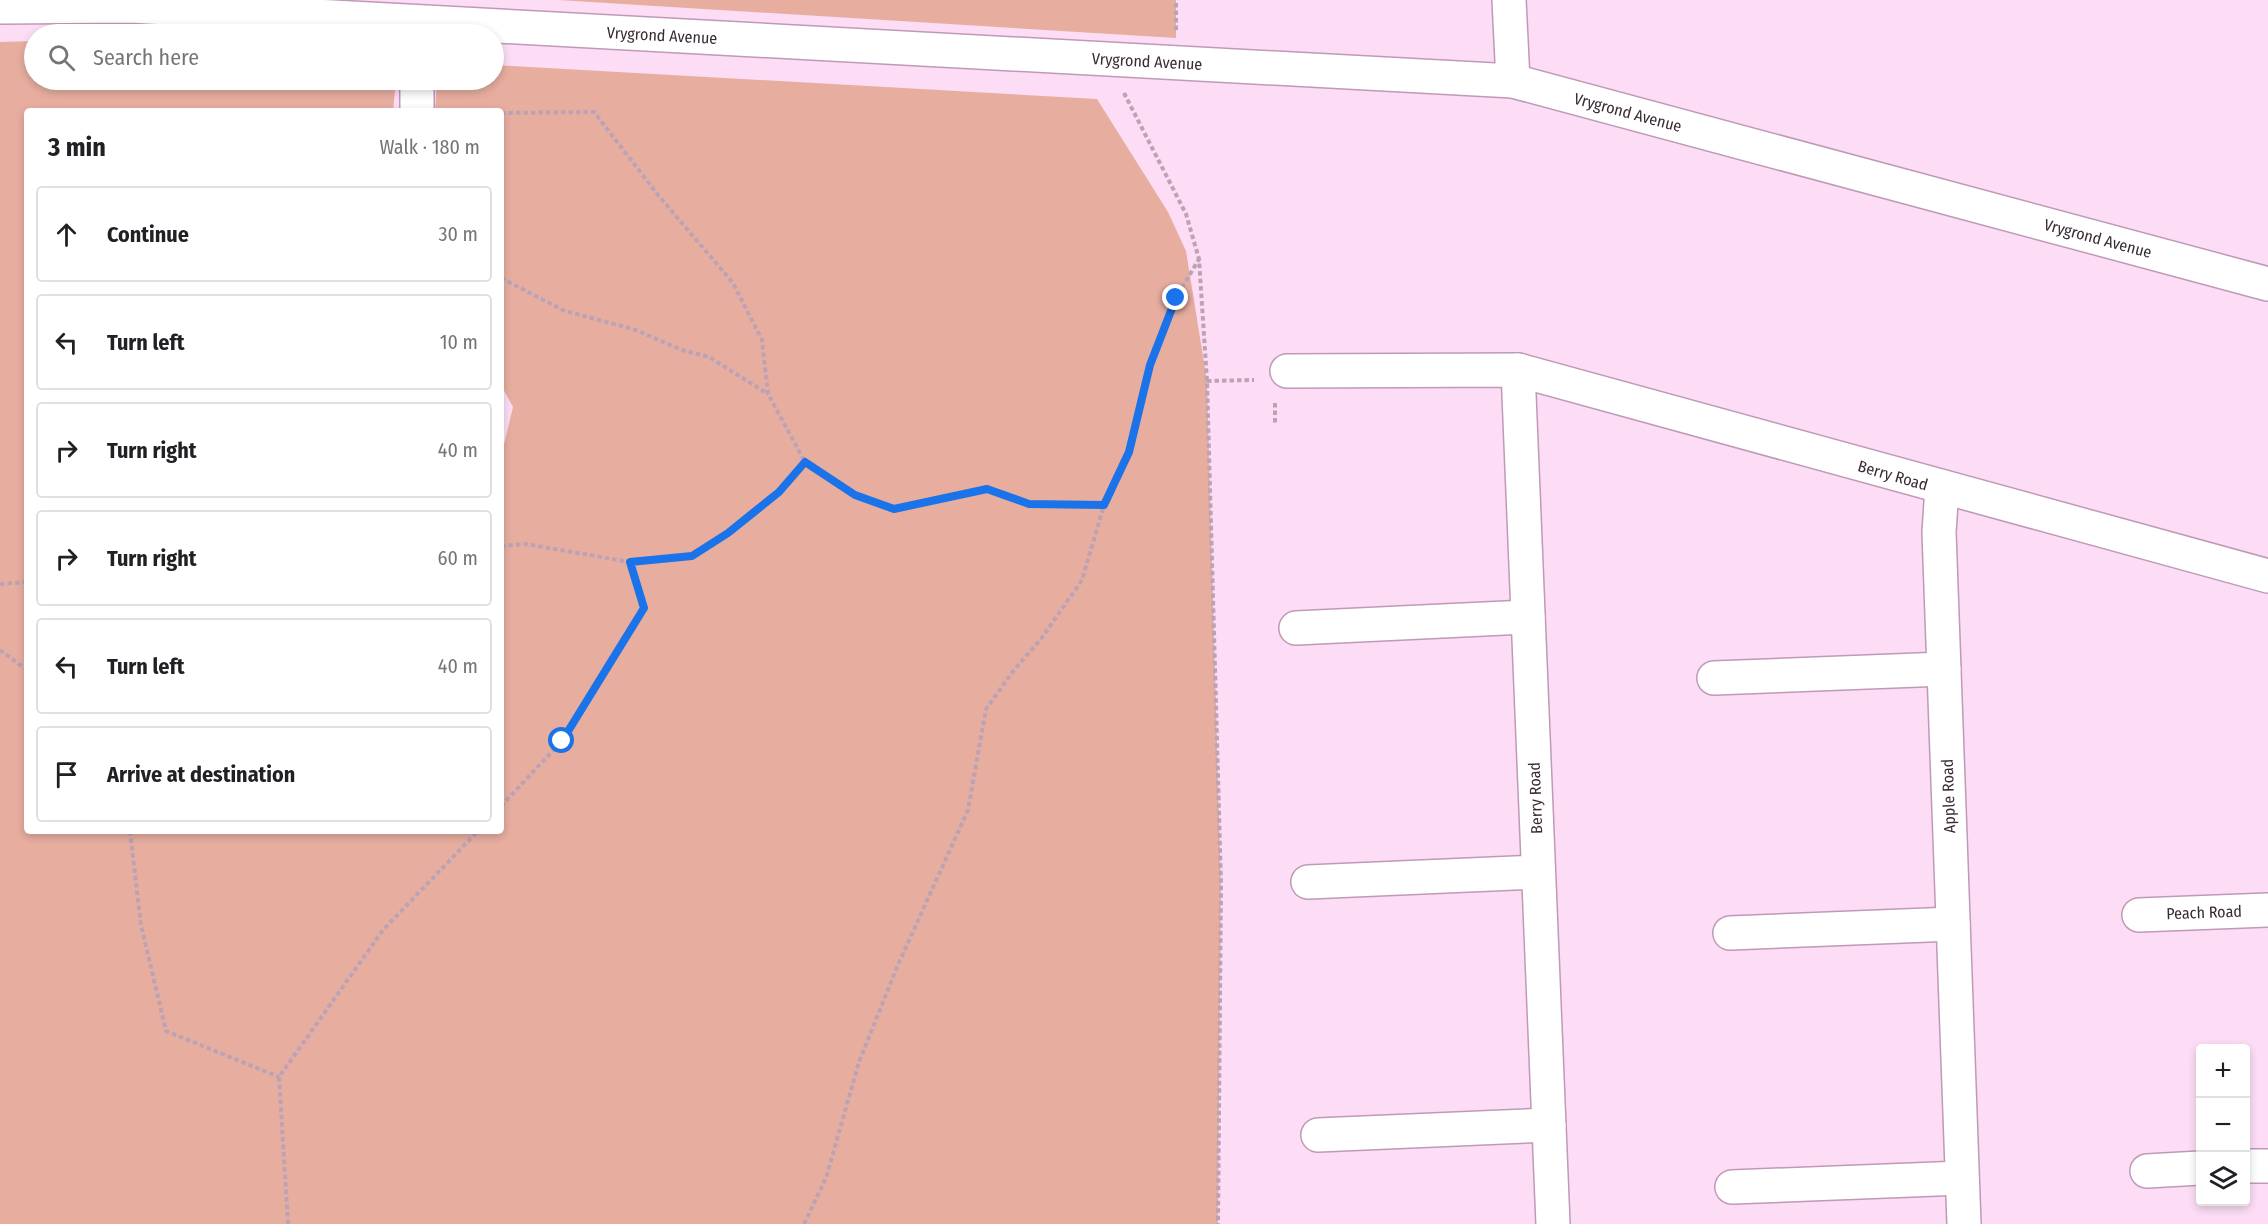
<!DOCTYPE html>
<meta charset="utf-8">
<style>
body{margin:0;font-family:"Fira Sans Condensed",sans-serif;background:#f6f6f6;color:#202124}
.controls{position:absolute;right:18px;bottom:18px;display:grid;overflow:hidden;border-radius:6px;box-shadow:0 3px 9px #0003}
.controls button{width:54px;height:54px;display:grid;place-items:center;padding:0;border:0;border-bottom:2px solid #e0e0e0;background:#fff;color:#202124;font:30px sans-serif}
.stop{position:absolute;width:18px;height:18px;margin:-14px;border:4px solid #1a73e8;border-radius:50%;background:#fff}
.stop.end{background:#1a73e8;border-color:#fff;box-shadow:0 2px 6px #0008}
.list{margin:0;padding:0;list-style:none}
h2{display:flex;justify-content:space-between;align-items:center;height:78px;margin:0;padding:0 24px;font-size:26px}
h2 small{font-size:20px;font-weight:400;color:#757577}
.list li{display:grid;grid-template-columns:39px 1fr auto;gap:18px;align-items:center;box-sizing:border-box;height:96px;margin:0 12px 12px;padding:0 12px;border:2px solid #e0e0e0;border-radius:6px}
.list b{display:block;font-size:22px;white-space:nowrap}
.list em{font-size:20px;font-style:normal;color:#757577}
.icon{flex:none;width:33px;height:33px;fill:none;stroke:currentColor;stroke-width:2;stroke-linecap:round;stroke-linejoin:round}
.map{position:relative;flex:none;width:2268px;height:1224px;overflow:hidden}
.search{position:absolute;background:#fff;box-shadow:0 3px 9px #0003;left:24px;top:24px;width:480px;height:66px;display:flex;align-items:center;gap:15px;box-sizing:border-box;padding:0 21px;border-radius:33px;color:#757577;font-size:22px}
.panel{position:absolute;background:#fff;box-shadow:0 3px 9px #0003;left:24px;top:108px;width:480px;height:726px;border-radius:6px}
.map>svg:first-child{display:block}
.green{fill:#e7aea0}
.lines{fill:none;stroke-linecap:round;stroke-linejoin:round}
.minor-casing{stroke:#be9ab6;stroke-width:36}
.path{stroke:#bba2b5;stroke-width:4;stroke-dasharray:4.5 3;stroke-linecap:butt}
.minor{stroke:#fff;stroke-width:33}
.route{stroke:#1a73e8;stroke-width:8}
.labels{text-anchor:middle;stroke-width:5;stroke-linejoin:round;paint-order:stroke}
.street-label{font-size:16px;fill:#392b36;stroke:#fff}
</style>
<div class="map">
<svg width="2268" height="1224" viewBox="0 0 2268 1224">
<rect width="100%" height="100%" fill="#fcddf5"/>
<g class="green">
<polygon points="558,0 1176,0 1176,38"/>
<polygon points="34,41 34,80 396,80 393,111 27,111 27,831 501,831 501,457 513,407 501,385 501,111 435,111 437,80 494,80 494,65 1097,99 1168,212 1186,251 1207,381 1221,885 1218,1224 0,1224 0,42"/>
</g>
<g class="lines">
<defs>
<g id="minor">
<polyline points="1509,0 1513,81"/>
<polyline points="0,7 130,6 1513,81 2268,284"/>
<polyline points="417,80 417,111"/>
<polyline points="1518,370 1553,1224"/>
<polyline points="1287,371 1518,370 2268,576"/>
<polyline points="1942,488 1939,532 1964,1224"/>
<polyline points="1296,628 1528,617"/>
<polyline points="1714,678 1944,669"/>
<polyline points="1308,882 1538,872"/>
<polyline points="2139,915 2268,910"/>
<polyline points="1730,933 1953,924"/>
<polyline points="1318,1135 1549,1125"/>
<polyline points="2246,1166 2268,1166"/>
<polyline points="2147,1171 2200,1168"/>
<polyline points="1732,1187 1962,1178"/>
</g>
</defs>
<use href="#minor" class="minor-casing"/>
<g class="path">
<polyline points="1176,30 1176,0"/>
<polyline points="1124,93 1186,214 1199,259 1207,381 1221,885 1218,1224"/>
<polyline points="501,113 594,112 658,195 733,283 762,340 768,394 805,462 855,495 894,509 987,489 1029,504 1104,505"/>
<polyline points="501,278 565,311 633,329 682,350 709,357 768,394"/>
<polyline points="1207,381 1254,380"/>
<polyline points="1275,403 1275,425"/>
<polyline points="501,546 526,544 630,562 692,557 728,533 779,492 805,462"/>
<polyline points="0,584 27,582"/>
<polyline points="0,650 27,670"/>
<polyline points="501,806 562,741 644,608 630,562"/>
<polyline points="130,831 141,925 166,1031 279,1077"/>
<polyline points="288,1224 279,1077 383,930 478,831"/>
<polyline points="804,1224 826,1178 859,1062 897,967 968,810 986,709 1014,670 1041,639 1082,580 1104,505 1129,452 1150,365 1176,298 1199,259"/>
</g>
<use href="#minor" class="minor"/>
</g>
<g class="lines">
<polyline class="route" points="562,741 644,608 630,562 692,556 728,533 779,492 805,462 855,495 894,509 987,489 1029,504 1104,505 1129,452 1150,365 1176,298"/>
</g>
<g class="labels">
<g class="street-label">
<text transform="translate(662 35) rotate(3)" y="6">Vrygrond Avenue</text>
<text transform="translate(1147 61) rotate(3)" y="6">Vrygrond Avenue</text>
<text transform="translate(1628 112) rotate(15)" y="6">Vrygrond Avenue</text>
<text transform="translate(2098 238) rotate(15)" y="6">Vrygrond Avenue</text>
<text transform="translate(1893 475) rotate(16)" y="6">Berry Road</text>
<text transform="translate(1948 796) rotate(-92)" y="6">Apple Road</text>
<text transform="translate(1535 798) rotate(-92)" y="6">Berry Road</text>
<text transform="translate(2204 912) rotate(-2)" y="6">Peach Road</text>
</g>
</g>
</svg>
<div class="controls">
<button>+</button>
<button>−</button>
<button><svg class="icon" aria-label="layers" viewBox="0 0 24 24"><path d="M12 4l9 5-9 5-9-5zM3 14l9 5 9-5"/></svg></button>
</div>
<div class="stop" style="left:562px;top:741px"></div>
<div class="stop end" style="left:1176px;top:298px"></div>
<div class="search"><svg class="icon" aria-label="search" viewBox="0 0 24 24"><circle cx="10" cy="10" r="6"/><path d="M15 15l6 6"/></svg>Search here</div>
<section class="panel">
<h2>3 min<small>Walk · 180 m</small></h2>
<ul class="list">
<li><svg class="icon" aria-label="ahead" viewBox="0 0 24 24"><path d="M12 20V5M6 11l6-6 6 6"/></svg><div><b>Continue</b></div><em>30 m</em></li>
<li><svg class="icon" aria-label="left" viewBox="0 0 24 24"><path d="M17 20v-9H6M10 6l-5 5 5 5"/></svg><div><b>Turn left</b></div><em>10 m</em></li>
<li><svg class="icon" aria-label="right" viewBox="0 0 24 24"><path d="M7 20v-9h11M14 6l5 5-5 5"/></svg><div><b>Turn right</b></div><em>40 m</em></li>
<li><svg class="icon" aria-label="right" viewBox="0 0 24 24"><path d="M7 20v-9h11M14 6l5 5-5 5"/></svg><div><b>Turn right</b></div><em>60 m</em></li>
<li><svg class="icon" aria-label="left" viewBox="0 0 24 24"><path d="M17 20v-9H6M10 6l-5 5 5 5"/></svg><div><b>Turn left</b></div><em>40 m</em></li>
<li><svg class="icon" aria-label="arrive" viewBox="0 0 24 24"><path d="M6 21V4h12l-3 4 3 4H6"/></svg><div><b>Arrive at destination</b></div></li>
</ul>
</section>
</div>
